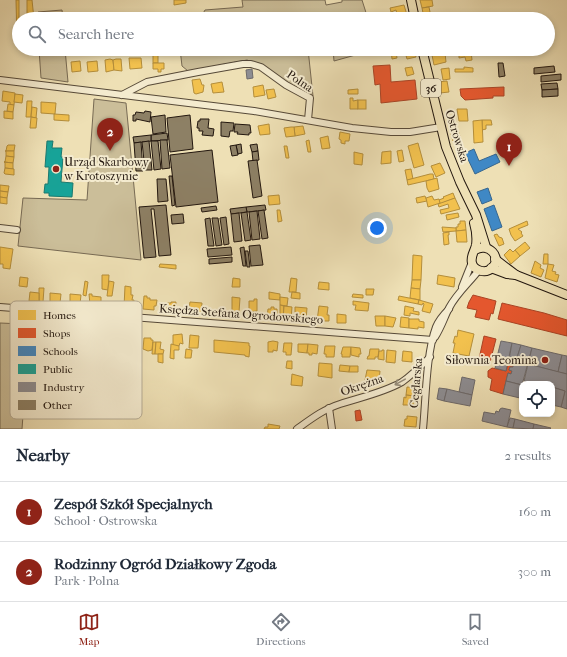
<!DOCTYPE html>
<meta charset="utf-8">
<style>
body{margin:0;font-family:"IM FELL French Canon",serif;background:#f2f2f3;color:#1f2937}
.controls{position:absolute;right:12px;bottom:12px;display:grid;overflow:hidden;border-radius:8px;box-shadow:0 2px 6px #0003}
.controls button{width:36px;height:36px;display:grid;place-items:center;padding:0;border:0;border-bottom:1px solid #e0e1e3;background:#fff;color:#1f2937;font:20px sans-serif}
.you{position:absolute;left:377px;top:228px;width:14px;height:14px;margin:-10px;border:3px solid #fff;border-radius:50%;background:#1a73e8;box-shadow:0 0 0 6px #1a73e833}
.badge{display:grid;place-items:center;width:26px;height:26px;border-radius:50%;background:#8f2418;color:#fff;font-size:13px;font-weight:700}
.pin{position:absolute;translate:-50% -33px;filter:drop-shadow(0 1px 2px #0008)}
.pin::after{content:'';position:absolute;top:21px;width:14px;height:12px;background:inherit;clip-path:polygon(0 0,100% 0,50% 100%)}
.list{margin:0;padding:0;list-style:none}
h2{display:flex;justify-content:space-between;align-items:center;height:52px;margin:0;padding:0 16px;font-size:17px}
h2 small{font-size:13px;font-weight:400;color:#747a83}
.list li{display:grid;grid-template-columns:26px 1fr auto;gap:12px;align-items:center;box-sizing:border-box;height:60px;padding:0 16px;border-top:1px solid #e0e1e3}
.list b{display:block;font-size:15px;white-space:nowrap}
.list p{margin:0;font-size:13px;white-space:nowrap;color:#747a83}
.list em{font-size:13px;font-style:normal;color:#747a83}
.icon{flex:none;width:22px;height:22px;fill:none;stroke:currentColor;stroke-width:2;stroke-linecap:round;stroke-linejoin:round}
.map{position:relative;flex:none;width:567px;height:429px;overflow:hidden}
.search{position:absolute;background:#fff;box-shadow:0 2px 6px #0003;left:12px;right:12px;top:12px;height:44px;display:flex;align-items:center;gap:10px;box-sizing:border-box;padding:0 14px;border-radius:22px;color:#747a83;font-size:15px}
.sheet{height:172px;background:#fff}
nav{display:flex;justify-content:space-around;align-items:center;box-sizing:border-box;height:56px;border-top:1px solid #e0e1e3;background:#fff;font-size:11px;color:#747a83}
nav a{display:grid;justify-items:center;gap:2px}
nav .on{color:#8f2418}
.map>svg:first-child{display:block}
.green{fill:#cbbe99;stroke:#776a54}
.homes{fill:#f2c14e;stroke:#b48e3b}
.shops{fill:#e4572e;stroke:#aa4425}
.schools{fill:#3f88c5;stroke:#37668e}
.public{fill:#17a398;stroke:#1b796f}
.industry{fill:#8d8d92;stroke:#6d6a6b}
.building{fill:#8d8065;stroke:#23170f}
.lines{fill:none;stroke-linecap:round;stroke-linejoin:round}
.minor-casing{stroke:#564938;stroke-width:8}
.major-casing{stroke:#23170f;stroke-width:10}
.minor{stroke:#f4ebcf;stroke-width:6}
.major{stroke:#eee0b5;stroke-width:8}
.oneway{stroke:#968c79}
.poi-dot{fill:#8f2418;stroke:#f4ebcf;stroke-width:1.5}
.labels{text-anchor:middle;stroke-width:4;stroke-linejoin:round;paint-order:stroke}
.shield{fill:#f4ebcf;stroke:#625749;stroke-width:1}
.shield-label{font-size:11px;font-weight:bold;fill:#23170f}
.street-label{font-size:12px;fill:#23170f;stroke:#f4ebcf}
.poi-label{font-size:12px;fill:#23170f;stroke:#f4ebcf;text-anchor:start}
.key{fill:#f4ebcf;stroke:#b5ab95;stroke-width:1}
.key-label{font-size:11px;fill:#23170f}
</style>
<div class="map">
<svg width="567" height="429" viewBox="0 0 567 429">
<rect width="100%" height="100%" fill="#eee0b5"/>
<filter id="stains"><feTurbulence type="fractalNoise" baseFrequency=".005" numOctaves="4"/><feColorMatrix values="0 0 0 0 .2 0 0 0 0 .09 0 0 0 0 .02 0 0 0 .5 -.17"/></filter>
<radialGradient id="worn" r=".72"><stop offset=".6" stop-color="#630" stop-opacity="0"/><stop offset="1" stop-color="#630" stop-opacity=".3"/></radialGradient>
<g class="green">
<polygon points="242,0 325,0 326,5 342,2 342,0 362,0 368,19 200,19 205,10 243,7"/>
<polygon points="62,10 63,19 38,19 38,12"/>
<polygon points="39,49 65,49 68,82 41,78"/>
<polygon points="180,49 308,49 313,96 287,82 264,66 247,60 188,71 182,66"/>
<polygon points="333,49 377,49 334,61"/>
<polygon points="94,99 126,103 141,260 18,246 23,198 87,200"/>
<polygon points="24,319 30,319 22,429 0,429 0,323 23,324"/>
</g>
<g class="homes">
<polygon points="16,0 19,0 19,43 17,43"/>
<polygon points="27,0 32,0 34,19 27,19"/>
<polygon points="174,0 186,0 186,3 174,5"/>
<polygon points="420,0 432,0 433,6 422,8"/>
<polygon points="404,5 407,15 398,18 396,10 391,12 390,8"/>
<polygon points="429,7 431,17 424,18 422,8"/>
<polygon points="391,49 400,49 400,52 396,52 397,58 392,59"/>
<polygon points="400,49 414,49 416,57 407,59 405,52 400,52"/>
<polygon points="431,49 439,49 440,54 432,55"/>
<polygon points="471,51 472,60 466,61 465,57 459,58 459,52"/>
<polygon points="445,53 446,62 434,65 432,55"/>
<rect x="153" y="55" width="5" height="8"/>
<polygon points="129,58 141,58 142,68 130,69"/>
<polygon points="110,59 113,60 114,70 106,72 105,60"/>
<polygon points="116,59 121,59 122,71 114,70 113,60"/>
<polygon points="80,61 81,71 72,72 71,62"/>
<polygon points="97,61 98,71 88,72 87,62"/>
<polygon points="153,63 164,63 164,69 161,69 161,72 158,72 158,69 153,69"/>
<polygon points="412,67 414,74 407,76 405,68"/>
<polygon points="464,67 473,68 473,72 455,72 455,69 464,69"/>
<polygon points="449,68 450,79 443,80 441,69"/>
<polygon points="200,79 202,85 204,85 203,92 196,94 194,93 192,80"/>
<polygon points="447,81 449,92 440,93 438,82"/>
<polygon points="222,82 224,92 213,93 211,84"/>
<polygon points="263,85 265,95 254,97 253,87"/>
<polygon points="274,89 276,97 268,99 266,90"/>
<polygon points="358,89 358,94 348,94 348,90"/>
<polygon points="3,91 15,93 14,105 10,105 10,102 2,101"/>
<polygon points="15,94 23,95 22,103 14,102"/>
<polygon points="350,98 353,98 353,101 358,100 358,109 350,109"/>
<rect x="358" y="100" width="8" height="9"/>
<polygon points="27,101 32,101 31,117 26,117"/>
<polygon points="41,102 56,103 55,114 41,113"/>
<polygon points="8,104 14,105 13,112 7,111"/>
<polygon points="32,107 37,108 36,118 31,117"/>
<polygon points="457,109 467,109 468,121 459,121"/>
<polygon points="4,111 13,112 13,119 4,118"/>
<polygon points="54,114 69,115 69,121 54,120"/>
<polygon points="31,117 37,118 36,128 30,128"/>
<polygon points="482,120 491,120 492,125 486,125 486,129 482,130"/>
<polygon points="482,120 483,142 474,143 473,121"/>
<polygon points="269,124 270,134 260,135 258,126"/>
<polygon points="456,125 461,139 453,141 450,130 453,129 453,126"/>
<polygon points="303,126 305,134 295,136 294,127"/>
<polygon points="291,127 294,127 295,136 286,137 284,128"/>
<polygon points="340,132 350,134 349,141 345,141 345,144 341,143 341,140 339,139"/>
<polygon points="328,136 330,148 322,149 320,138"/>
<polygon points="309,140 311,152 308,152 306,141"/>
<polygon points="418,143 424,165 414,168 408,146"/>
<polygon points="8,145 15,145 14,151 6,151 7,146"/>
<polygon points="284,146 287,146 289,158 286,158"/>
<polygon points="402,150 404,161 399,162 397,151"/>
<polygon points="5,151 14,151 14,157 6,156 6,151"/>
<polygon points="391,151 391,163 381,164 382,152"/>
<polygon points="354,152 363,154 362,165 354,164"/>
<polygon points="6,156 14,157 13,163 4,162 5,162"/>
<polygon points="4,162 13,163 13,169 5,168 5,162"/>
<polygon points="440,163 445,173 436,177 431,166"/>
<polygon points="5,168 14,169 14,175 5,174 4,173"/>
<polygon points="411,169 413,179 407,180 405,170"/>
<polygon points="430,174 433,174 434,179 408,185 407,180"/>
<polygon points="437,178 439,189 429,192 427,188 426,181"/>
<polygon points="0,185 9,186 8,192 0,191"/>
<polygon points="0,191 8,192 7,198 0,197"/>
<polygon points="453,193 455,198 440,204 439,200 444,198 443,197"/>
<polygon points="279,195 280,204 269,205 268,196"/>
<polygon points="425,196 427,201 417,203 416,198"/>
<polygon points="432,196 434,200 439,199 440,203 428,207 426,198"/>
<polygon points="0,197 7,198 7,204 0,203"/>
<polygon points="455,198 460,209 441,214 440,210 449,208 448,204 439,207 438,204"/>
<polygon points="277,210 280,210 282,221 278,222"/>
<polygon points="458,213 459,217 447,220 446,215"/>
<polygon points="460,221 465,221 466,230 456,231 456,227 458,227 458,224 460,224"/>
<polygon points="527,221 528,225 518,229 522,232 521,233 523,236 515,241 511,235 509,229"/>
<polygon points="442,227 456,228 456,231 443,232"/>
<polygon points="466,230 467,242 457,242 456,231"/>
<polygon points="449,232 449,235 448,235 449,244 444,245 443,233"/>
<polygon points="497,234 499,237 502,238 504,244 499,246 494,235"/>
<polygon points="525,242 530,248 520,256 515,250"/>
<polygon points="0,247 13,249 10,269 3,268 3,264 0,264"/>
<polygon points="510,249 513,252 515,250 520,256 511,264 504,255"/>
<polygon points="544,254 548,254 548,264 543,264"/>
<polygon points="413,255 422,256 421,280 412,280"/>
<polygon points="535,261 541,265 540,268 544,270 541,277 531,273"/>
<polygon points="160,264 176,265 176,269 159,267"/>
<polygon points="548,264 554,265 552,271 556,272 555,274 559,275 557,282 545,278"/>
<polygon points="102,275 109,275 108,290 102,289"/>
<polygon points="438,275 455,278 454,287 437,284"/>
<polygon points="20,277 28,278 27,287 19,286"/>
<polygon points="233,278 240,279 240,287 232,287"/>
<polygon points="291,278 297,279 296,292 289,292"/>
<polygon points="412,280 421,280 420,289 411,288"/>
<polygon points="85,281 88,282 86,296 83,295"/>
<polygon points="109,281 114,282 112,296 107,296"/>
<polygon points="319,282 329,283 329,290 318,289"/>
<polygon points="125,286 131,287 131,295 133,295 132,300 134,300 133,308 124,307"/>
<polygon points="39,288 44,288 43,302 39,301"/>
<polygon points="411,288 420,289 420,300 410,298"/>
<polygon points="366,289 374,289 373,295 366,295"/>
<polygon points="30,292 39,293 39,301 29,301"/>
<polygon points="269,292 280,294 280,300 269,299"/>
<polygon points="292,292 300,293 300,299 291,298"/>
<polygon points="50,293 61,294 60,303 50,302"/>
<polygon points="70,294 81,295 80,304 70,304"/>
<polygon points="89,294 92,294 92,296 101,297 101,306 90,305"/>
<polygon points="353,294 363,295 363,298 352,297"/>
<polygon points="144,296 147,296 147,298 150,298 150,300 157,300 156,306 154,306 154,310 143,309"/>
<polygon points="399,296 419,300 418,304 398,300"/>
<polygon points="232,297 240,298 239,312 232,311"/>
<polygon points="280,297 288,298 287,306 280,305"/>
<polygon points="254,299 257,299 257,311 249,312 249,301 254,301"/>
<polygon points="419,300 433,304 430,313 422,311 424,304 423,303 422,305 418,304"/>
<polygon points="353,301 369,303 368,311 355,310 356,305 353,305"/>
<polygon points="171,302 176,302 175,311 166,310 167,303 171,303"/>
<polygon points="190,302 202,303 201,313 191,312 192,308 189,308"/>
<polygon points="280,305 284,306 283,319 280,319"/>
<polygon points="284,306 292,307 291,320 283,319"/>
<polygon points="319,306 328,307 327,315 329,315 329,321 317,321"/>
<polygon points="405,306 414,308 413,311 419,312 419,315 410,313 410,316 404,315"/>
<polygon points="271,307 274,307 274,309 277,309 277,318 267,318 268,309 271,309"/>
<polygon points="295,307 307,308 306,320 297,320 297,313 295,313"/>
<polygon points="337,314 346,315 346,323 337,323"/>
<polygon points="375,316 385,316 385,326 376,326"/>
<polygon points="385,316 396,318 393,327 385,326"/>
<polygon points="401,317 409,318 409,328 400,327"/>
<polygon points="409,319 419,319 419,321 424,322 424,328 418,327 418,329 409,328"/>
<polygon points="458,330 474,334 469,356 453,353 455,343 453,343 455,336 457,337"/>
<polygon points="182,334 183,344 180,343 179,346 173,346 173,335"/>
<polygon points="190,335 199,336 198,348 189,348"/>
<polygon points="144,338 151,338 151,340 153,340 152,350 148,351 143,349"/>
<polygon points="214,340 249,343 249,346 250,346 249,357 245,356 245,355 214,352"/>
<polygon points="273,341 278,342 277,351 273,350 273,352 268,352 268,342"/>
<polygon points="153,342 156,342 155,354 152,354"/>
<polygon points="156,342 161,342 160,349 164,350 163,354 155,354"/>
<polygon points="284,343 292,343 291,355 286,355 286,352 283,352"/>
<polygon points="171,344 179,346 179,350 174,350 174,359 170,358"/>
<polygon points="298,344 308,344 307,353 298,352"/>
<polygon points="308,344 318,345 317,354 312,353 312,355 309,355 309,353 307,353"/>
<polygon points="325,346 335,346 334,357 326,357 326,354 324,354"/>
<polygon points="343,347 351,347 350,357 342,357 342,354 341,354"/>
<polygon points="351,347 360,348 361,354 359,354 359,357 351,355"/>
<polygon points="186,349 192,350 191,358 185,358"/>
<polygon points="370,349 379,349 378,357 375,357 375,359 367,359 368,356 369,356"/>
<polygon points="382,350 384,350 384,360 378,359 379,351 382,351"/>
<polygon points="387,350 396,351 395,363 386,362"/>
<polygon points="403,351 412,352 412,362 402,361"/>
<polygon points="158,354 163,354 163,363 158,362"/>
<polygon points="287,361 292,361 292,369 286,368"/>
<polygon points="319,363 332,364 332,378 318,376"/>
<polygon points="340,365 350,366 349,372 339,371"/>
<polygon points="350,366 358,366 358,372 349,372"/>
<polygon points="367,370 380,371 379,382 365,380"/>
<polygon points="292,374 303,377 302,386 291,385"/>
<polygon points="407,387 418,388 417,395 415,395 415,396 406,395"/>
<polygon points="406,395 414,396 413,405 403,405 404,397 406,398"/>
<polygon points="407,416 417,417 416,427 404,426 405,419 407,419"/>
<polygon points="268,424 280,426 279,429 264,429 265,427 268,427"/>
</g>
<g class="shops">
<polygon points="390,65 391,82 415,80 417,99 381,103 380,84 375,85 373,66"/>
<polygon points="504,87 504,96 493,96 493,98 465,100 461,96 460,89"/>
<polygon points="473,295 496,301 493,314 491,313 489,320 475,317 477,310 467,308 469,302"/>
<polygon points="502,303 544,313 567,320 567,336 498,319"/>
<polygon points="484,336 496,339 490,362 479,359"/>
<polygon points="509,360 514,361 513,367 510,367 509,370 512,371 511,374 508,373 503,394 490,390 492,379 488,377 488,371 492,368 506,371"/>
<polygon points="360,410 362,420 356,421 355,411"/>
</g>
<g class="schools">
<polygon points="474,149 479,161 496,154 500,162 475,174 465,153"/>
<polygon points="488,188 492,200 482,204 477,192"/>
<polygon points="494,205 502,227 492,231 484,209"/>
</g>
<polygon class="public" points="47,141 53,141 52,148 62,148 61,157 63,157 61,182 73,183 72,197 49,196 49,193 44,193 45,184 48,184 49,167 45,167"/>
<g class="industry">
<polygon points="252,69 253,78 247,79 246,70"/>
<polygon points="501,341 512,343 506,371 495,368 497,360 494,359 495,357 497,357"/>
<polygon points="512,343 521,345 516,361 509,360"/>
<polygon points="521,345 532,348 522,385 506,381 508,373 511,374 512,371 509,370 510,367 513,367 514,361 516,361"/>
<polygon points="532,348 562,355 558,372 528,364"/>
<polygon points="562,355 567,356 567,374 558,372"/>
<polygon points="528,364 567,374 567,409 561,407 565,391 552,387 552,384 537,384 524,381"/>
<polygon points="462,377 475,380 472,395 459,392"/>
<polygon points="506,381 522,385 520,398 503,394"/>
<polygon points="552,387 565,391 561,407 552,405"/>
<polygon points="439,388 447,389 444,401 437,399"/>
<polygon points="447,389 472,395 470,406 444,401"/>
<polygon points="502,408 511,410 507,427 482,421 484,412 495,414 496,411 499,412 500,409"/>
<polygon points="510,418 515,419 513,428 507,427"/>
<polygon points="515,419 534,424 533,429 513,428"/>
<polygon points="534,424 551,428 550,429 533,429"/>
</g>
<g class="building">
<polygon points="498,63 503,63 505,76 499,77"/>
<polygon points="554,66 555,72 534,74 534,68"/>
<polygon points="561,74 561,80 541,82 541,76"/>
<polygon points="557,83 558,89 542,90 541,84"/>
<polygon points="558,89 558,96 542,97 542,90"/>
<polygon points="145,111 151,112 150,122 136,119 136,121 133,121 133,115 135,115 136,112 144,113"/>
<polygon points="165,115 166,132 153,134 151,117"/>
<polygon points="190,115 193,149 170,152 167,118"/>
<polygon points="200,119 209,119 208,128 214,129 213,136 202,135 203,131 199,131 199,128 197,128 198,121 200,121"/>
<polygon points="221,122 234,123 233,131 230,131 229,137 221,136"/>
<polygon points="235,124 250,125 251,133 249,133 249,135 237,134 238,132 234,132"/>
<polygon points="167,133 168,140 151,141 151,135"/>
<polygon points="151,135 151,141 134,143 133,137"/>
<polygon points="160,140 167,140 170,168 162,169"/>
<polygon points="149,141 152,170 145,170 142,142"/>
<polygon points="151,141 158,141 161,169 154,170"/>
<polygon points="141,142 143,171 136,171 134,143"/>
<polygon points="241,144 242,153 238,154 236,145"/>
<polygon points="257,144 258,151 252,152 250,145"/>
<polygon points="236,145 238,155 232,156 230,146"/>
<polygon points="212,150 218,202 176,207 170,155"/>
<polygon points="258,151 259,160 253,161 252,152"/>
<polygon points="257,160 262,196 253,198 248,161"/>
<polygon points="169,176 172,176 175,205 172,206"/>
<polygon points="157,179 166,179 168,201 158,202"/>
<polygon points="166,205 171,255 159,256 154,209 151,209 156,257 144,258 139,207"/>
<polygon points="265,205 266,210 247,212 246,207"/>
<polygon points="216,206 217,210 202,212 201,208"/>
<polygon points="246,207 247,212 231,214 230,209"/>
<polygon points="264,210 268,238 262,239 258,211"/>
<polygon points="257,211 260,239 252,240 249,212"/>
<polygon points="247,212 251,240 245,241 241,213"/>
<polygon points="239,213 242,241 234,242 231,214"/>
<polygon points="183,214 184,223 172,224 171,215"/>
<polygon points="226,217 229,244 224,245 220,218"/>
<polygon points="210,218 214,246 208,246 205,219"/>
<polygon points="212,218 218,218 222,245 216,246"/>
<polygon points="260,245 263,265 251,266 249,246"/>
<polygon points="231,247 232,255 208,257 207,249"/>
<polygon points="244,247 246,266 243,266 240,248"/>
<polygon points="245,251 248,251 250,267 247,267"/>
<polygon points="232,257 232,262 209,264 209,259"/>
</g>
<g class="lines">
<defs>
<g id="minor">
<polyline points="0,80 254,111 352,128 391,132 410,132 441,127"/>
<polyline points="122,95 147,82 198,72 243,64 251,64 261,67 286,85 310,98 308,120"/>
<polyline points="0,228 17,230"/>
<polyline points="462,287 472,262"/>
<polyline points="0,307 433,340"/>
<path d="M435,337C441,328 444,318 449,308C457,293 469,283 479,270"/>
<polyline points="329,408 332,429"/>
<path d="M297,429C311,419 324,409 340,404C361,397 383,393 402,382C412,375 421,366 430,357"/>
<path d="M423,429C426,399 426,354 436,327C439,319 444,314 449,309"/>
</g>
<g id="major">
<polyline points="411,0 415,19"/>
<polyline points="422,49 446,147 460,182 476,215 486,247"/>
<path d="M474,223C476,230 477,238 476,245C475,251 470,256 472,263C474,271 486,274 492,268C503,257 488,242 475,250"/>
<polyline points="495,259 516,275 567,295"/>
<polyline points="491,268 507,274 516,275"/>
</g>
</defs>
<use href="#minor" class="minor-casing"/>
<use href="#major" class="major-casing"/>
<use href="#minor" class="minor"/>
<use href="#major" class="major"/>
</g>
<defs><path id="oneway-shaft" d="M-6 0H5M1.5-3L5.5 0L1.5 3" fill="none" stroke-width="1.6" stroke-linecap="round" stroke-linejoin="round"/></defs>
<use class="oneway" href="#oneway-shaft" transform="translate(400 382) rotate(151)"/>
<g class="poi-dot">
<circle cx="56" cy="169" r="4"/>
<circle cx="545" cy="360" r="4"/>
</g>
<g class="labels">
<rect class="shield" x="421" y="79" width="20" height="18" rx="3"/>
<g class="shield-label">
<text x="431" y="92">36</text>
</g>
<g class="street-label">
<text transform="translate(300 81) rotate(34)" y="4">Polna</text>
<text transform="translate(457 136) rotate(73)" y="4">Ostrowska</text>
<text transform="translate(241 314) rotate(4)" y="4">Księdza Stefana Ogrodowskiego</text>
<text transform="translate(416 383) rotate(-85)" y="4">Ceglarska</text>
<text transform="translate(362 385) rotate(-19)" y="4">Okrężna</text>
</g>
<g class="poi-label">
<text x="64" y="166">Urząd Skarbowy<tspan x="64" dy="14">w Krotoszynie</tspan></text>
<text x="537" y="364" text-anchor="end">Siłownia Teomina</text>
</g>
</g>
<rect x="10" y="301" width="132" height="118" rx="6" class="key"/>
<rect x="18" y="310" width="18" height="10" fill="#f2c14e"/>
<rect x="18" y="328" width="18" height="10" fill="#e4572e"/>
<rect x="18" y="346" width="18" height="10" fill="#3f88c5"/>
<rect x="18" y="364" width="18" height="10" fill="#17a398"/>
<rect x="18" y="382" width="18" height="10" fill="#8d8d92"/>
<rect x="18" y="400" width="18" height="10" fill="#8d8065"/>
<g class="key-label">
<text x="43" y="319">Homes</text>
<text x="43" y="337">Shops</text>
<text x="43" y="355">Schools</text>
<text x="43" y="373">Public</text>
<text x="43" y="391">Industry</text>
<text x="43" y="409">Other</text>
</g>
<rect width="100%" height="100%" filter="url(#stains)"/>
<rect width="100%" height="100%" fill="url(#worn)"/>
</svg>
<div class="controls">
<button><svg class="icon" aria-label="locate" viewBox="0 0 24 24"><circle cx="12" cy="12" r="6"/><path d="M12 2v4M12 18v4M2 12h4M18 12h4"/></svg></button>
</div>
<div class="you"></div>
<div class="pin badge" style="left:509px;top:166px">1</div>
<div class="pin badge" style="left:110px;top:151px">2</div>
<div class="search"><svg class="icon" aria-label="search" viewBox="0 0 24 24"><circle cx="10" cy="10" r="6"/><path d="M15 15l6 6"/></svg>Search here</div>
</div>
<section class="sheet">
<h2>Nearby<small>2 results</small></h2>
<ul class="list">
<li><span class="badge">1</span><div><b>Zespół Szkół Specjalnych</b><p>School · Ostrowska</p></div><em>160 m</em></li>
<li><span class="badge">2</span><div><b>Rodzinny Ogród Działkowy Zgoda</b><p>Park · Polna</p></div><em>300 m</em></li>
</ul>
</section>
<nav>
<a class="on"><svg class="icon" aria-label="map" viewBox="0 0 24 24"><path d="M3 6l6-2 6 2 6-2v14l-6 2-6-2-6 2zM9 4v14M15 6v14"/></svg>Map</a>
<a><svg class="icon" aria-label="directions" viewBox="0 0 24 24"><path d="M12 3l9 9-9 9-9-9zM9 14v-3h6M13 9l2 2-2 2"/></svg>Directions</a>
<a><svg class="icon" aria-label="saved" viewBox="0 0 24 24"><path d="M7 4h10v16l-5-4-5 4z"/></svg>Saved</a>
</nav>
